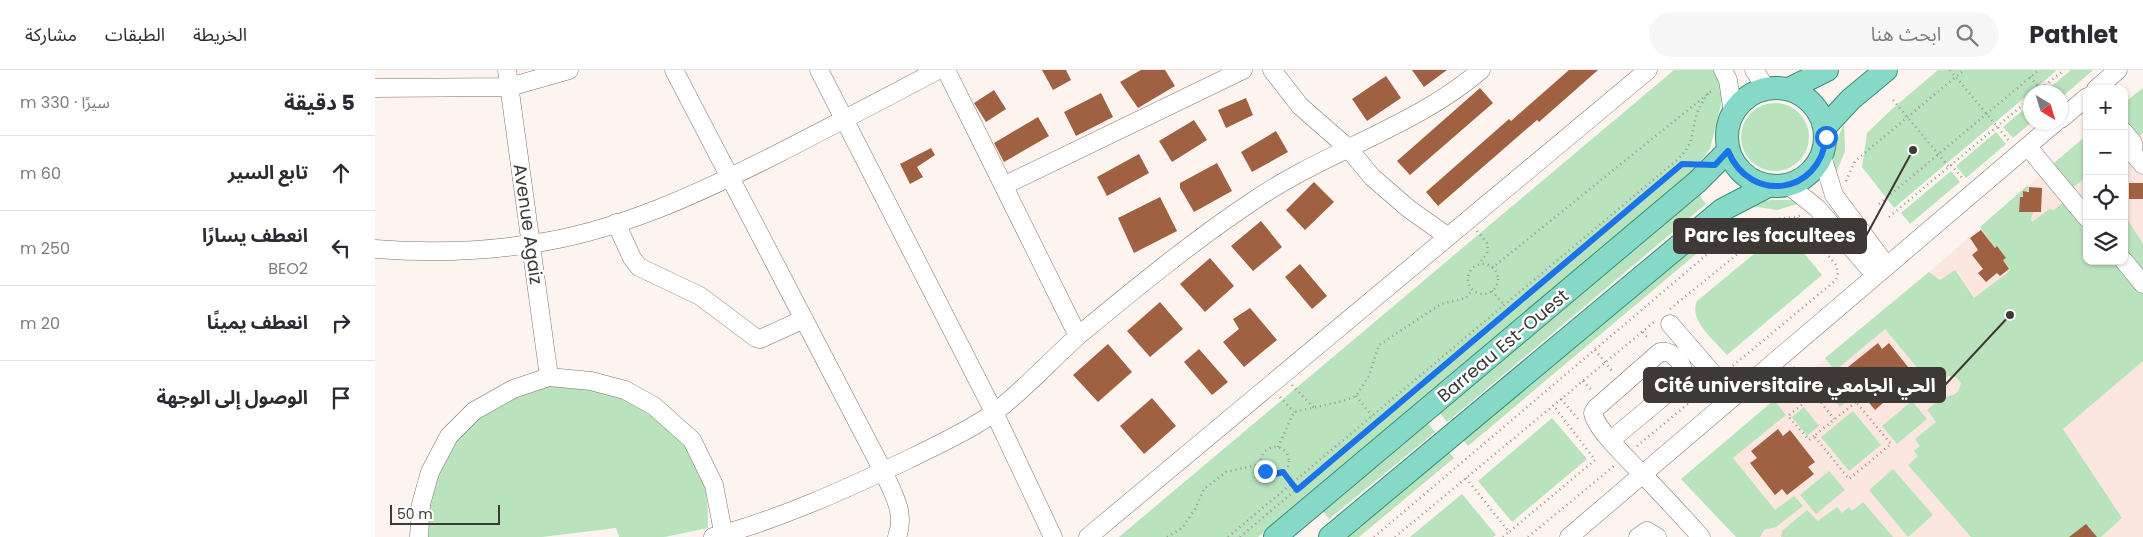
<!DOCTYPE html>
<html lang="ar">
<meta charset="utf-8">
<style>
body{margin:0;font-family:Poppins,"Noto Sans Arabic",sans-serif;background:#f7f7f7;color:#2b2b33;direction:rtl}
.controls{position:absolute;right:15px;top:15px;display:grid;overflow:hidden;border-radius:10px;box-shadow:0 1px 4px #0004}
.controls button{width:45px;height:45px;display:grid;place-items:center;padding:0;border:0;border-bottom:1px solid #e1e1e2;background:#fff;color:#2b2b33;font:25px sans-serif}
.compass{position:absolute;left:1648px;top:15px;width:45px;height:45px;border-radius:50%;background:#fff;box-shadow:0 1px 4px #0004;rotate:142deg}
.scale{position:absolute;left:15px;bottom:12px;width:110px;box-sizing:border-box;padding-left:5px;border:2px solid #3e3937;border-top:0;font-size:14px;line-height:18px;white-space:nowrap;color:#3e3937;-webkit-text-stroke:4px #fff;paint-order:stroke}
.stop{position:absolute;width:15px;height:15px;margin:-11px;border:4px solid #1a73e8;border-radius:50%;background:#fff}
.stop.end{background:#1a73e8;border-color:#fff;box-shadow:0 1px 5px #0008}
.list{margin:0;padding:0;list-style:none}
h2{display:flex;justify-content:space-between;align-items:center;height:65px;margin:0;padding:0 20px;font-size:21px}
h2 small{font-size:16px;font-weight:400;color:#7c7c81}
.list li{display:grid;grid-template-columns:32px 1fr auto;gap:15px;align-items:center;box-sizing:border-box;height:75px;padding:0 20px;border-top:1px solid #e1e1e2}
.list b{display:block;font-size:19px;white-space:nowrap}
.list p{margin:0;font-size:16px;white-space:nowrap;color:#7c7c81}
.list em{font-size:16px;font-style:normal;color:#7c7c81}
.icon{flex:none;width:28px;height:28px;fill:none;stroke:currentColor;stroke-width:2;stroke-linecap:round;stroke-linejoin:round}
.map{position:relative;flex:none;width:1768px;height:467px;overflow:hidden;direction:ltr}
header{display:flex;align-items:center;gap:30px;box-sizing:border-box;height:70px;padding:0 25px;background:#fff;border-bottom:1px solid #e1e1e2}
header strong{font-size:24px}
nav{display:flex;gap:28px;margin-inline-start:auto;font-size:18px}
.search{width:350px;height:45px;background:#f7f7f7;display:flex;align-items:center;gap:12px;box-sizing:border-box;padding:0 18px;border-radius:28px;color:#7c7c81;font-size:19px}
main{display:flex}
aside{flex:1;background:#fff}
.map>svg:first-child{display:block}
.education{fill:#fbe7e0}
.green{fill:#b9e3bc}
.building{fill:#9f6141}
.lines{fill:none;stroke-linecap:round;stroke-linejoin:round}
.minor-casing{stroke:#7f746f;stroke-width:19}
.major-casing{stroke:#398f7c;stroke-width:24}
.path{stroke:#9c9591;stroke-width:2.5;stroke-dasharray:1 4;stroke-linecap:butt}
.minor{stroke:#fff;stroke-width:18}
.major{stroke:#86d8c7;stroke-width:22}
.route{stroke:#1a73e8;stroke-width:6}
.labels{text-anchor:middle;stroke-width:5;stroke-linejoin:round;paint-order:stroke}
.street-label{font-size:18px;fill:#3e3937;stroke:#fff}
.leader{fill:none;stroke:#3e3937;stroke-width:2}
.callout-dot{fill:#3e3937;stroke:#fff;stroke-width:2}
.callout{fill:#3e3937;stroke:#3e3937;stroke-width:2}
.callout-label{font-size:19px;text-anchor:middle;font-weight:bold;fill:#fff}
</style>
<header>
<strong>Pathlet</strong>
<div class="search"><svg class="icon" aria-label="search" viewBox="0 0 24 24"><circle cx="10" cy="10" r="6"/><path d="M15 15l6 6"/></svg>ابحث هنا</div>
<nav><a>الخريطة</a><a>الطبقات</a><a>مشاركة</a></nav>
</header>
<main>
<div class="map">
<svg width="1768" height="467" viewBox="0 0 1768 467">
<rect width="100%" height="100%" fill="#fef4ef"/>
<polygon class="education" points="1768,18 1768,467 1361,467 1306,409 1554,202 1712,65 1712,191 1749,191 1749,33"/>
<g class="green">
<polygon points="1299,0 1340,0 1347,15 1348,26 1335,79 1313,106 1290,127 883,467 744,467"/>
<polygon points="1563,0 1682,0 1519,138 1487,97 1492,63 1517,39"/>
<polygon points="1696,0 1718,0 1686,28 1686,22 1672,22 1671,21"/>
<polygon points="1768,18 1768,63 1762,68 1749,53 1749,33"/>
<circle cx="1400" cy="67" r="34"/>
<polygon points="1655,34 1656,53 1638,68 1628,57"/>
<path d="M1469,55L1470,81L1460,106C1456,89 1460,70 1469,55Z"/>
<polygon points="1621,62 1631,74 1591,108 1581,96"/>
<polygon points="1712,65 1712,106 1695,120 1679,101 1680,92"/>
<polygon points="1576,101 1585,112 1535,154 1526,143"/>
<path d="M1653,115L1654,121H1648V127H1645L1644,141L1658,142L1656,149L1657,152L1674,139L1679,140L1688,132L1712,159V191H1739L1768,224V291L1688,359L1747,448L1726,467H1596L1533,395L1543,386L1539,381L1545,376L1540,369L1561,352L1552,340C1556,337 1560,332 1565,330C1576,323 1582,329 1586,313L1581,307L1573,306L1544,332L1539,325L1554,312L1510,259L1460,301L1450,288L1554,202L1565,210L1580,200L1599,228L1632,203L1635,200L1628,190L1631,188L1622,177L1620,178L1605,157Z"/>
<polygon points="1324,125 1331,134 1072,352 1065,343"/>
<polygon points="1397,130 1417,130 1426,133 1402,140 1376,136 1388,131"/>
<polygon points="1749,144 1768,174 1768,209 1749,186"/>
<polygon points="1347,153 1352,158 1093,376 1088,370"/>
<path d="M1409,159L1447,205L1352,285C1340,271 1313,250 1322,231Z"/>
<polygon points="1462,309 1477,327 1465,337 1450,318"/>
<path d="M174,315C187,315 203,314 216,317C252,325 313,364 326,401C332,419 333,438 333,458L290,467H244L241,458L167,467H50V454L67,387L90,358L130,331Z"/>
<polygon points="1399,330 1411,345 1358,388 1400,440 1419,426 1428,436 1401,457 1389,460 1385,467 1361,467 1306,409"/>
<polygon points="1537,331 1552,349 1522,374 1507,356"/>
<polygon points="1429,337 1444,356 1432,366 1417,347"/>
<polygon points="1478,341 1506,375 1474,401 1446,367"/>
<polygon points="1177,348 1212,389 1137,452 1103,411"/>
<polygon points="1053,353 1060,362 954,449 947,440"/>
<polygon points="1074,382 1079,388 984,467 972,467"/>
<polygon points="1518,399 1558,445 1533,467 1494,420"/>
<polygon points="1454,401 1470,420 1441,444 1425,425"/>
<polygon points="1087,424 1121,465 1118,467 1035,467"/>
<polygon points="1488,432 1518,467 1406,467 1407,461 1432,440 1443,451 1462,437 1467,443 1474,437 1477,441"/>
</g>
<g class="building">
<polygon points="667,0 691,0 696,10 678,20"/>
<polygon points="766,0 790,0 800,16 763,38 745,12"/>
<polygon points="1037,0 1072,0 1049,17"/>
<polygon points="1194,0 1223,0 1164,52 1162,50 1063,136 1051,122 1134,49 1136,51"/>
<polygon points="1011,6 1026,28 992,51 977,29"/>
<polygon points="1105,18 1118,33 1035,105 1022,91"/>
<polygon points="619,20 631,39 611,52 599,33"/>
<polygon points="726,23 738,47 701,66 689,42"/>
<polygon points="871,28 878,45 851,58 843,40"/>
<polygon points="663,47 674,66 629,92 619,73"/>
<polygon points="819,50 832,70 797,92 784,71"/>
<polygon points="901,61 913,82 877,102 866,82"/>
<polygon points="556,78 560,85 542,97 548,107 535,114 525,94"/>
<polygon points="764,84 774,103 732,126 722,107"/>
<polygon points="842,93 857,121 819,142 805,118 805,113"/>
<polygon points="939,112 959,132 930,160 911,140"/>
<rect x="1754" y="113" width="14" height="16"/>
<polygon points="1654,117 1667,118 1666,142 1644,142 1645,127 1648,127 1648,121 1654,122"/>
<polygon points="785,127 802,161 759,183 743,148"/>
<polygon points="886,151 907,177 878,201 856,176"/>
<polygon points="1606,160 1620,178 1622,176 1631,188 1628,190 1634,199 1625,206 1622,203 1611,212 1603,203 1608,199 1597,185 1603,180 1595,168"/>
<polygon points="835,188 859,216 830,242 805,214"/>
<polygon points="925,194 952,226 937,239 910,207"/>
<polygon points="785,232 808,259 775,287 752,261"/>
<polygon points="875,238 902,270 869,297 848,272 864,259 858,249"/>
<polygon points="1503,273 1507,279 1514,273 1537,302 1531,307 1538,316 1519,332 1515,327 1500,340 1468,301"/>
<polygon points="733,274 757,302 723,332 698,305"/>
<polygon points="824,279 853,312 837,325 809,292"/>
<polygon points="777,328 801,356 769,384 745,356"/>
<polygon points="1403,359 1408,366 1415,360 1440,392 1433,397 1439,404 1412,425 1407,419 1400,425 1375,393 1382,388 1376,381"/>
<polygon points="1711,454 1722,467 1694,467"/>
</g>
<g class="lines">
<defs>
<g id="minor">
<polyline points="132,0 174,307"/>
<path d="M299,0L508,401C518,423 531,443 522,467"/>
<polyline points="444,0 619,342 678,467"/>
<polyline points="571,0 703,266"/>
<polyline points="897,0 925,36 973,78 997,107 1034,139 1072,166"/>
<polyline points="1348,0 1353,10 1358,43"/>
<polyline points="1379,0 1391,18"/>
<polyline points="0,18 134,17 194,0"/>
<polyline points="1721,19 1743,0"/>
<polyline points="1686,49 1712,27"/>
<polyline points="1749,62 1758,73 1758,83 1768,95"/>
<polyline points="1653,77 1712,148"/>
<polyline points="1447,86 1459,125 1512,196"/>
<polyline points="630,115 868,0"/>
<polyline points="1413,115 1442,138 1500,205"/>
<polyline points="241,153 257,188 264,197 325,226 381,268 385,269 429,249"/>
<path d="M0,179C51,183 104,182 155,174C243,162 327,122 406,82C458,55 511,28 563,0"/>
<polyline points="1749,191 1768,214"/>
<polyline points="1295,254 1358,327"/>
<path d="M1236,370L1308,310C1312,297 1299,279 1285,282L1221,338L1218,343C1221,360 1256,392 1268,405C1288,425 1307,446 1326,467"/>
<polyline points="44,467 46,434 55,402 74,366 99,341 138,319 174,307 216,311 250,320 279,336 317,370 339,415 349,467"/>
<path d="M338,467C405,449 469,420 532,390C559,377 597,359 620,342C650,319 676,290 704,265C761,218 819,170 881,129C952,81 1041,56 1106,0"/>
<polyline points="713,467 1273,0"/>
<polyline points="1194,467 1681,52"/>
<polyline points="1263,467 1272,461 1282,467"/>
</g>
<g id="major">
<circle cx="1401" cy="67" r="49"/>
<polyline points="1414,19 1452,0"/>
<polyline points="1450,57 1476,29 1511,0"/>
<polyline points="900,467 1322,112 1353,81"/>
<polyline points="955,467 1347,140 1393,116"/>
</g>
</defs>
<use href="#minor" class="minor-casing"/>
<use href="#major" class="major-casing"/>
<g class="path">
<polyline points="1575,0 1635,72"/>
<polyline points="1655,7 1668,22"/>
<polyline points="1662,22 1689,0"/>
<polyline points="1518,30 1574,97"/>
<polyline points="1576,95 1589,110"/>
<polyline points="1471,111 1480,91 1589,0"/>
<polyline points="1504,134 1664,0"/>
<polyline points="1514,147 1656,28"/>
<polyline points="1102,161 1113,174 1112,183 1104,194"/>
<circle cx="1108" cy="209" r="15"/>
<polyline points="1117,198 1339,19"/>
<polyline points="1117,221 1129,235"/>
<polyline points="1295,239 1381,169 1391,159 1396,149"/>
<polyline points="1268,262 1274,270"/>
<polyline points="1220,280 1238,302"/>
<polyline points="1418,297 1427,308"/>
<polyline points="1354,299 1461,210 1463,203 1461,195 1421,147"/>
<polyline points="1208,311 1218,322"/>
<polyline points="917,315 939,338"/>
<polyline points="1434,317 1459,349"/>
<polyline points="981,326 997,346"/>
<polyline points="905,327 919,342"/>
<polyline points="1186,329 1203,349"/>
<polyline points="1439,366 1434,370 1413,346 1463,305 1483,330 1481,332 1516,374 1474,409 1439,366 1481,332"/>
<polyline points="1262,376 1331,319"/>
<circle cx="900" cy="391" r="14"/>
<polyline points="903,377 919,342 968,331 981,326 994,306 1004,275 1066,234 1091,228 1097,220"/>
<polyline points="908,402 923,420"/>
<polyline points="1091,408 1134,462 1220,390 1178,335"/>
<polyline points="792,467 807,458 820,439 829,419 851,402 886,394"/>
<path d="M853,467L1303,89C1320,72 1315,68 1321,47C1323,38 1329,30 1334,22"/>
<polyline points="865,467 1295,104 1307,94 1313,94"/>
<polyline points="999,467 1362,159 1378,151 1421,147 1427,145"/>
<polyline points="1020,467 1279,252"/>
<polyline points="1128,467 1134,462"/>
<polyline points="1153,467 1239,396"/>
</g>
<use href="#minor" class="minor"/>
<use href="#major" class="major"/>
</g>
<g class="lines">
<path class="route" d="M890,401L896,405L908,402L922,420L1307,94L1340,95L1353,81C1375,134 1445,125 1451,67"/>
</g>
<g class="labels">
<g class="street-label">
<text transform="translate(153 154) rotate(82)" y="6">Avenue Agaiz</text>
<text transform="translate(1128 276) rotate(-40)" y="6">Barreau Est-Ouest</text>
</g>
</g>
<path class="leader" d="M1538 80L1491 166M1635 245L1570 315"/>
<g class="callout-dot">
<circle cx="1538" cy="80" r="5"/>
<circle cx="1635" cy="245" r="5"/>
</g>
<g class="callout">
<rect x="1299" y="149" width="192" height="34" rx="5"/>
<rect x="1269" y="298" width="301" height="34" rx="5"/>
</g>
<g class="callout-label">
<text x="1395" y="172">Parc les facultees</text>
<text x="1420" y="322">Cité universitaire الحي الجامعي</text>
</g>
</svg>
<div class="controls">
<button>+</button>
<button>−</button>
<button><svg class="icon" aria-label="locate" viewBox="0 0 24 24"><circle cx="12" cy="12" r="6"/><path d="M12 2v4M12 18v4M2 12h4M18 12h4"/></svg></button>
<button><svg class="icon" aria-label="layers" viewBox="0 0 24 24"><path d="M12 4l9 5-9 5-9-5zM3 14l9 5 9-5"/></svg></button>
</div>
<svg class="compass" viewBox="-18 -18 36 36"><path d="M0-13l5 13h-10z" fill="#e53935"/><path d="M0 13l5-13h-10z" fill="#7c7c81"/></svg>
<div class="scale">50 m</div>
<div class="stop" style="left:1451px;top:67px"></div>
<div class="stop end" style="left:890px;top:401px"></div>
</div>
<aside>
<h2>5 دقيقة<small>سيرًا · 330 m</small></h2>
<ul class="list">
<li><svg class="icon" aria-label="ahead" viewBox="0 0 24 24"><path d="M12 20V5M6 11l6-6 6 6"/></svg><div><b>تابع السير</b></div><em>60 m</em></li>
<li><svg class="icon" aria-label="left" viewBox="0 0 24 24"><path d="M17 20v-9H6M10 6l-5 5 5 5"/></svg><div><b>انعطف يسارًا</b><p>BEO2</p></div><em>250 m</em></li>
<li><svg class="icon" aria-label="right" viewBox="0 0 24 24"><path d="M7 20v-9h11M14 6l5 5-5 5"/></svg><div><b>انعطف يمينًا</b></div><em>20 m</em></li>
<li><svg class="icon" aria-label="arrive" viewBox="0 0 24 24"><path d="M6 21V4h12l-3 4 3 4H6"/></svg><div><b>الوصول إلى الوجهة</b></div></li>
</ul>
</aside>
</main>
